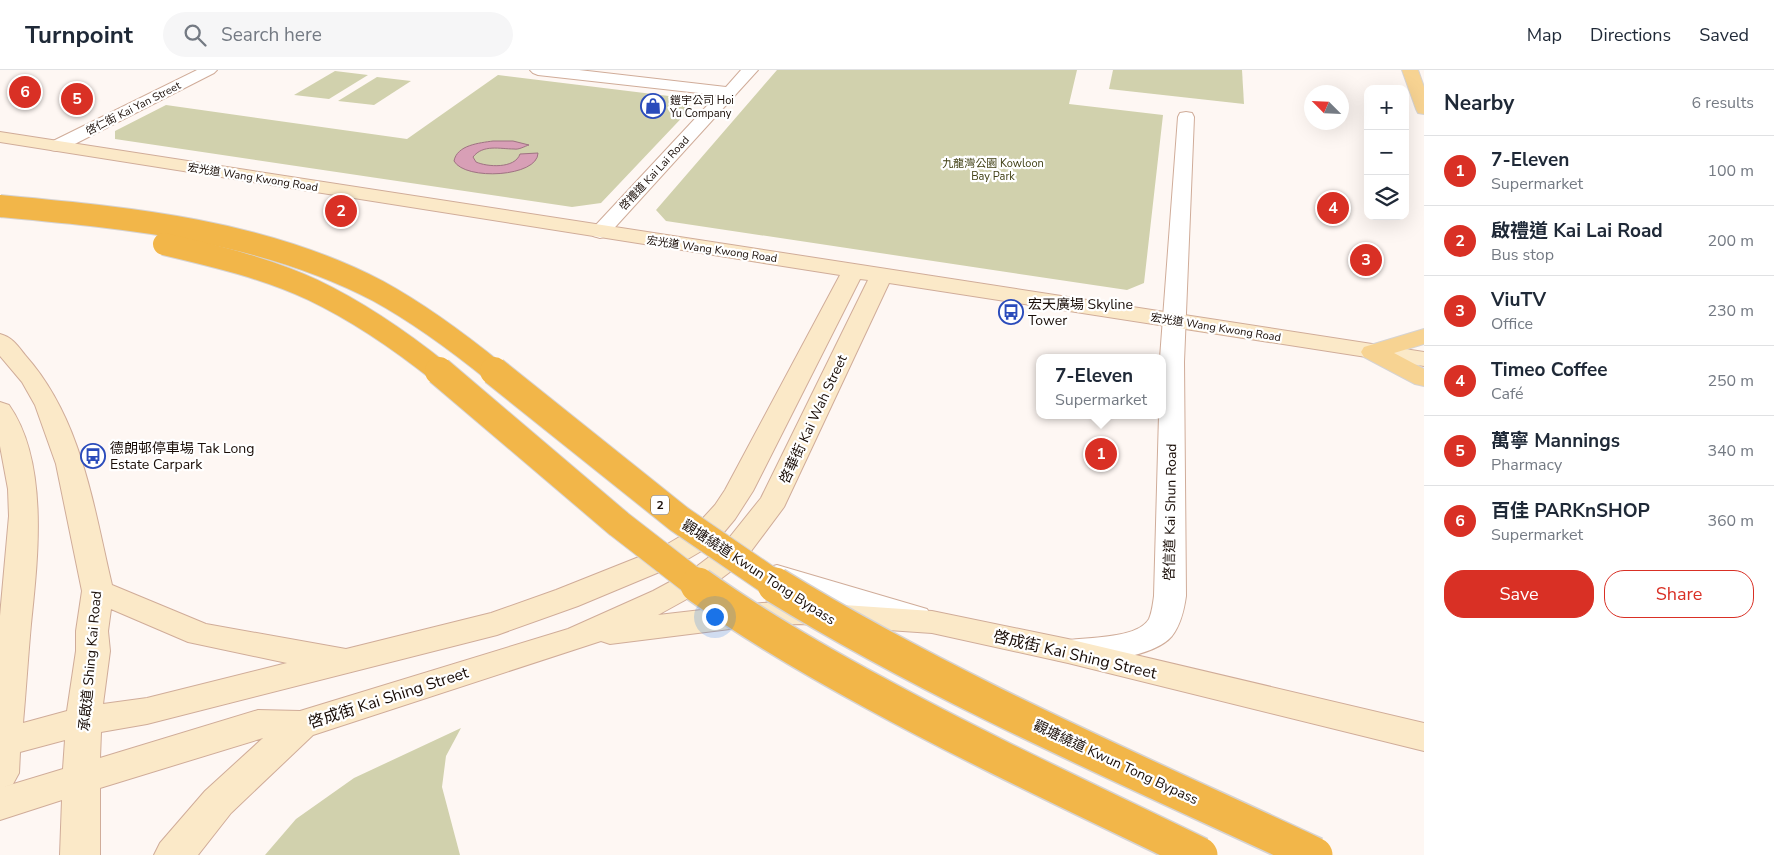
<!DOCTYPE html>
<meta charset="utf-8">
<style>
body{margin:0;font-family:"Nunito Sans","Noto Sans TC",sans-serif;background:#f6f6f7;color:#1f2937}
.controls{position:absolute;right:15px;top:15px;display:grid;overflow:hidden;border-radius:10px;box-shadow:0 5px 20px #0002}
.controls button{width:45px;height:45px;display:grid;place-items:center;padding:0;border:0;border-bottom:1px solid #e0e1e3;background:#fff;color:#1f2937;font:25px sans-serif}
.compass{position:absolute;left:1304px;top:15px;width:45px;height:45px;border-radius:50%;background:#fff;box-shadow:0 5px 20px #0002;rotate:294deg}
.you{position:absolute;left:714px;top:546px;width:18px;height:18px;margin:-12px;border:4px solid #fff;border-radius:50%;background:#1a73e8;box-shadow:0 0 0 8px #1a73e833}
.badge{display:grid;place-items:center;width:32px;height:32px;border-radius:50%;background:#d93025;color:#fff;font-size:16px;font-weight:700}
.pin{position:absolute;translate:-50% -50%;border:2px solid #fff;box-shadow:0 1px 5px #0006}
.popup{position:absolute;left:1036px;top:284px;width:130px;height:65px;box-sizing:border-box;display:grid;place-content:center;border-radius:10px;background:#fff;filter:drop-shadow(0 1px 4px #0005);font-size:16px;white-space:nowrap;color:#747a83}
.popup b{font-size:19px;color:#1f2937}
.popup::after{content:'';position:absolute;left:50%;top:100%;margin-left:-10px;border:10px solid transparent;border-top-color:#fff}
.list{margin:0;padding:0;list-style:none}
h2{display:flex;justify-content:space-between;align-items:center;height:65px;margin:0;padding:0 20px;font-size:21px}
h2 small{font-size:16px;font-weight:400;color:#747a83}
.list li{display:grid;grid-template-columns:32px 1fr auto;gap:15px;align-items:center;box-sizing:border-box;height:70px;padding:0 20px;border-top:1px solid #e0e1e3}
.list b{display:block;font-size:19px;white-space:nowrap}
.list p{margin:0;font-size:16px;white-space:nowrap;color:#747a83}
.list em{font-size:16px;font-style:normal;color:#747a83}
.actions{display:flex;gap:10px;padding:15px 20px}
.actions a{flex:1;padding:11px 0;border:1px solid #d93025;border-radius:20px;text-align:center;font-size:18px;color:#d93025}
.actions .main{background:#d93025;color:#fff}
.icon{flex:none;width:28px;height:28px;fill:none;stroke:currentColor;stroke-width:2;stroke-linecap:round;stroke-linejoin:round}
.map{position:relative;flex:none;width:1424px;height:785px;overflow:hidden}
header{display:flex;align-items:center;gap:30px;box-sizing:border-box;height:70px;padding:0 25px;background:#fff;border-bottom:1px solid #e0e1e3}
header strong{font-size:24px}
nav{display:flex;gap:28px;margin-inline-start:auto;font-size:18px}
.search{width:350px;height:45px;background:#f6f6f7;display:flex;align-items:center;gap:12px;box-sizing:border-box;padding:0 18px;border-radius:28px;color:#747a83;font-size:19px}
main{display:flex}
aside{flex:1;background:#fff}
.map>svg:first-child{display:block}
.green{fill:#d1d1ad}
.water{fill:#d89fb6;stroke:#9f7382}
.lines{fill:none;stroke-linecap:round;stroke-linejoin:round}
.street-casing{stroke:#d0ac99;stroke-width:2}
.secondary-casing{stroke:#d0ac99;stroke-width:2}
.primary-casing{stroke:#d6d3d2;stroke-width:2}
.street{fill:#fff;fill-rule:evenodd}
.secondary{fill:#fbe9c8;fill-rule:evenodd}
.primary{fill:#f7d392;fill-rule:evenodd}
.highway-bridge-far2-casing{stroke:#d6d3d2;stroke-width:24;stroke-linecap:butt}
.highway-bridge-far1-casing{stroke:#d6d3d2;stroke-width:30;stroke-linecap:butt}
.highway-bridge-casing{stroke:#d6d3d2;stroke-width:38;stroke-linecap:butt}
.highway-bridge-far2{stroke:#f2b649;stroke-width:22}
.highway-bridge-far1{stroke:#f2b649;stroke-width:28}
.highway-bridge{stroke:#f2b649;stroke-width:35}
.labels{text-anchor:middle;stroke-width:4.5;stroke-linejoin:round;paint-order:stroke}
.far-poi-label{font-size:11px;fill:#190d07;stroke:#fff;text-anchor:start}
.far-street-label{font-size:11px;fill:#190d07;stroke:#fff}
.far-park-label{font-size:11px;fill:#414015;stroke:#fff}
.shield{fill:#fff;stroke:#5e5651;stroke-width:1}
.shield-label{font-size:12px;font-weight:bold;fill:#190d07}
.poi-label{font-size:14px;fill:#190d07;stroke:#fff;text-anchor:start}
.street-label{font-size:14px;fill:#190d07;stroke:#fff}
.near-street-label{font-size:16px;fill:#190d07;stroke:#fff}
</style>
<header>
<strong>Turnpoint</strong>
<div class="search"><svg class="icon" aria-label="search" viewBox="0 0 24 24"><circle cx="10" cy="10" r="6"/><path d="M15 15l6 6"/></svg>Search here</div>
<nav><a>Map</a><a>Directions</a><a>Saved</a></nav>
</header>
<main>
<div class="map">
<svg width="1424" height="785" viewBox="0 0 1424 785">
<rect width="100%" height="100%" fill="#fef7f3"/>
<g class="green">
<polygon points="777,0 1077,0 1069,34 1163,45 1144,213 1127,220 666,151 656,140"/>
<polygon points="1113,0 1242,0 1244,34 1109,19"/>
<polygon points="335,1 368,5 329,29 294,25"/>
<polygon points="498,5 677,27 692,37 601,133 572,137 115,69 115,61 166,35 407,69"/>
<polygon points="377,7 411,11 374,35 338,31"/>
<polygon points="461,658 446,686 442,717 460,785 265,785 296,749 354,708"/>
</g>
<path class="water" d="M493,71H513L529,75C525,76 519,80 514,79C500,79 483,74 473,87L476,92C487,97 515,99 520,84L538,83C538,107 465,111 454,91C457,75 479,73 493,71Z"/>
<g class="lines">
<defs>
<g id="street">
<polygon points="197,0 217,0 214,3 63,80 57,81 51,80 48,76 51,72"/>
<polygon points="530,0 579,0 726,17 741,0 758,0 607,166 600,168 593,166 590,162 593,158 717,25 538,5 533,3"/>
<path d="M1186,42L1192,43L1194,47L1184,292L1186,526C1184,540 1181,554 1172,566C1154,588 1083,597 1057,590L1052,581L1057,572C1080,566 1136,571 1149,549C1152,542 1153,533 1154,526L1159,345H1162V288H1160L1178,47L1180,43Z"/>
<polygon points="777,495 927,539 932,547 927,555 916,558 766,512 762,505 766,498"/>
</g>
<path id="secondary" d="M0,62L1424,282V296L889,213L784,437L743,492L714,514L658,545L762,533L800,532L932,541L1068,569L1424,653V681L1068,593L932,563L800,554L762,555L610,574L601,571L313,665L231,743L198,785H154L160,773L205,721L263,668L100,718V785H60L62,730L0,750V718L63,699L65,670L20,682L19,703L13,714L0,718V546L9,446L8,419L0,376V332L9,335C49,392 38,488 31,554C28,587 26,620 23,653L67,641L76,581V561L82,521L56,394L35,335L22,312L0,286V264C12,267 18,276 25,285C82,349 93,435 112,515L206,554L346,579L491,543L556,520L659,479L693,459L715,435L725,420L840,205L0,72ZM860,209L868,210L761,428L721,478L692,500L653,521L568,559L300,641L258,640L100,688L101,662L147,654L497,565L578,536L681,493L715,473L735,449L753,421ZM111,539L188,572L287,593L147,628L103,634L110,581L108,561Z"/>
<g id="primary">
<polygon points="1402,0 1418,0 1424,17 1424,44 1418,43 1416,39"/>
<polygon points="1424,259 1424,274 1394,283 1424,299 1424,316 1415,314 1364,287 1361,282 1364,277"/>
</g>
</defs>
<use href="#street" class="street-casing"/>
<use href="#secondary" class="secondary-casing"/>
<use href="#primary" class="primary-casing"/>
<use href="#street" class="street"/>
<use href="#secondary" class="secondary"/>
<use href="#primary" class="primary"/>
<defs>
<g id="highway-bridge-far2">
<path d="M0,136C128,148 262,160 378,221C420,244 459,273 496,303"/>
<path d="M164,174C215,186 266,198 313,220C359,242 401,271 441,303"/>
</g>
<g id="highway-bridge-far1">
<polyline points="439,301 619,454 699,516"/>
<polyline points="494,301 679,449 777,516"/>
</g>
<g id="highway-bridge">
<path d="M698,515C754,555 814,590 875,623C981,681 1091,732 1200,785"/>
<path d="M775,515C946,620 1133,700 1315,785"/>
</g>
</defs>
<use href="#highway-bridge-far2" class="highway-bridge-far2-casing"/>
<use href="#highway-bridge-far1" class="highway-bridge-far1-casing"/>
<use href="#highway-bridge" class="highway-bridge-casing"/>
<use href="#highway-bridge-far2" class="highway-bridge-far2"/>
<use href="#highway-bridge-far1" class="highway-bridge-far1"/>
<use href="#highway-bridge" class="highway-bridge"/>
</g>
<defs>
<symbol id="shop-ring" viewBox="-11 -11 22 22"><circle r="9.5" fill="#fff" stroke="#2a4bbb" stroke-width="1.5"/><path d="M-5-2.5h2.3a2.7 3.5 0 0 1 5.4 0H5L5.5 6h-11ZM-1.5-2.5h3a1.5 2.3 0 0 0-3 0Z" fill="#2a4bbb"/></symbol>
<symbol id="bus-ring" viewBox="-11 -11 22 22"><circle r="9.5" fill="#fff" stroke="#2a4bbb" stroke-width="1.5"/><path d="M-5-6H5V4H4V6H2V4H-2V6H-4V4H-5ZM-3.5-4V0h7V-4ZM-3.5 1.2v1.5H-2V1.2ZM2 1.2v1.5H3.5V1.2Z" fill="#2a4bbb"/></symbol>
</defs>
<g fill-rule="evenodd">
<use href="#shop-ring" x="639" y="22" width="28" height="28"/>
<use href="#bus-ring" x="997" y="228" width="28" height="28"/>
<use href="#bus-ring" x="79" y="372" width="28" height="28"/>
</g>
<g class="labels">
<g class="far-poi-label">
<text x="670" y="34">鎧宇公司 Hoi<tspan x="670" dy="13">Yu Company</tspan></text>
</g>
<g class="far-street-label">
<text transform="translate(133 38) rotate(-27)" y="4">啓仁街 Kai Yan Street</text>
<text transform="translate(654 103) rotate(-47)" y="4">啓禮道 Kai Lai Road</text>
<text transform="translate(253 107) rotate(9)" y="4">宏光道 Wang Kwong Road</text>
<text transform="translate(712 179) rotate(8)" y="4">宏光道 Wang Kwong Road</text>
<text transform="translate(1216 257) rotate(9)" y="4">宏光道 Wang Kwong Road</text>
</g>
<g class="far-park-label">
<text x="993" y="97">九龍灣公園 Kowloon<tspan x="993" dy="13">Bay Park</tspan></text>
</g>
<rect class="shield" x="651" y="425.5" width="18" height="19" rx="4"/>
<g class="shield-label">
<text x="660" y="439">2</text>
</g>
<g class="poi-label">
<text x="1028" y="239">宏天廣場 Skyline<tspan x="1028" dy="16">Tower</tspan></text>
<text x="110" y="383">德朗邨停車場 Tak Long<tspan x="110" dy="16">Estate Carpark</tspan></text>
</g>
<g class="street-label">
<text transform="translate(813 349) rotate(-65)" y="5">啓華街 Kai Wah Street</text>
<text transform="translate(1170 442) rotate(-89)" y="5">啓信道 Kai Shun Road</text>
<text transform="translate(759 502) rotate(33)" y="5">觀塘繞道 Kwun Tong Bypass</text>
<text transform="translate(90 591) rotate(-85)" y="5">承啟道 Shing Kai Road</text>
<text transform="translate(1116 692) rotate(25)" y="5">觀塘繞道 Kwun Tong Bypass</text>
</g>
<g class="near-street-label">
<text transform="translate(1075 584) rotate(13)" y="6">啓成街 Kai Shing Street</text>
<text transform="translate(388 627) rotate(-18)" y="6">啓成街 Kai Shing Street</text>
</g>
</g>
</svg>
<div class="controls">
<button>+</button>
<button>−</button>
<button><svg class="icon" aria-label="layers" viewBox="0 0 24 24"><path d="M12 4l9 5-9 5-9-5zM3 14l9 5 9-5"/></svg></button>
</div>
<svg class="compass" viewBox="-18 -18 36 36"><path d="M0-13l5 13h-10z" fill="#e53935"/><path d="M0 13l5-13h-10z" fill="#747a83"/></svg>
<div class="you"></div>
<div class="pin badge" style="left:1101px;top:384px">1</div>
<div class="popup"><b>7-Eleven</b>Supermarket</div>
<div class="pin badge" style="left:341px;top:141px">2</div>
<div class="pin badge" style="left:1366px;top:190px">3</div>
<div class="pin badge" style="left:1333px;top:138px">4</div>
<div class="pin badge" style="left:77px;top:29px">5</div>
<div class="pin badge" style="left:25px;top:22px">6</div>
</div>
<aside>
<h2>Nearby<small>6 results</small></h2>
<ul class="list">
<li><span class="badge">1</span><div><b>7-Eleven</b><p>Supermarket</p></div><em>100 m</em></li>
<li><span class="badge">2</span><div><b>啟禮道 Kai Lai Road</b><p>Bus stop</p></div><em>200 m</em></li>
<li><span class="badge">3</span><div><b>ViuTV</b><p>Office</p></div><em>230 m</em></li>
<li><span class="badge">4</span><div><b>Timeo Coffee</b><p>Café</p></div><em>250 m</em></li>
<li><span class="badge">5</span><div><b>萬寧 Mannings</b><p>Pharmacy</p></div><em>340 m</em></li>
<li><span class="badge">6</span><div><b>百佳 PARKnSHOP</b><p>Supermarket</p></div><em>360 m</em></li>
</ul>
<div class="actions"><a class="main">Save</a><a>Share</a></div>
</aside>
</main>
